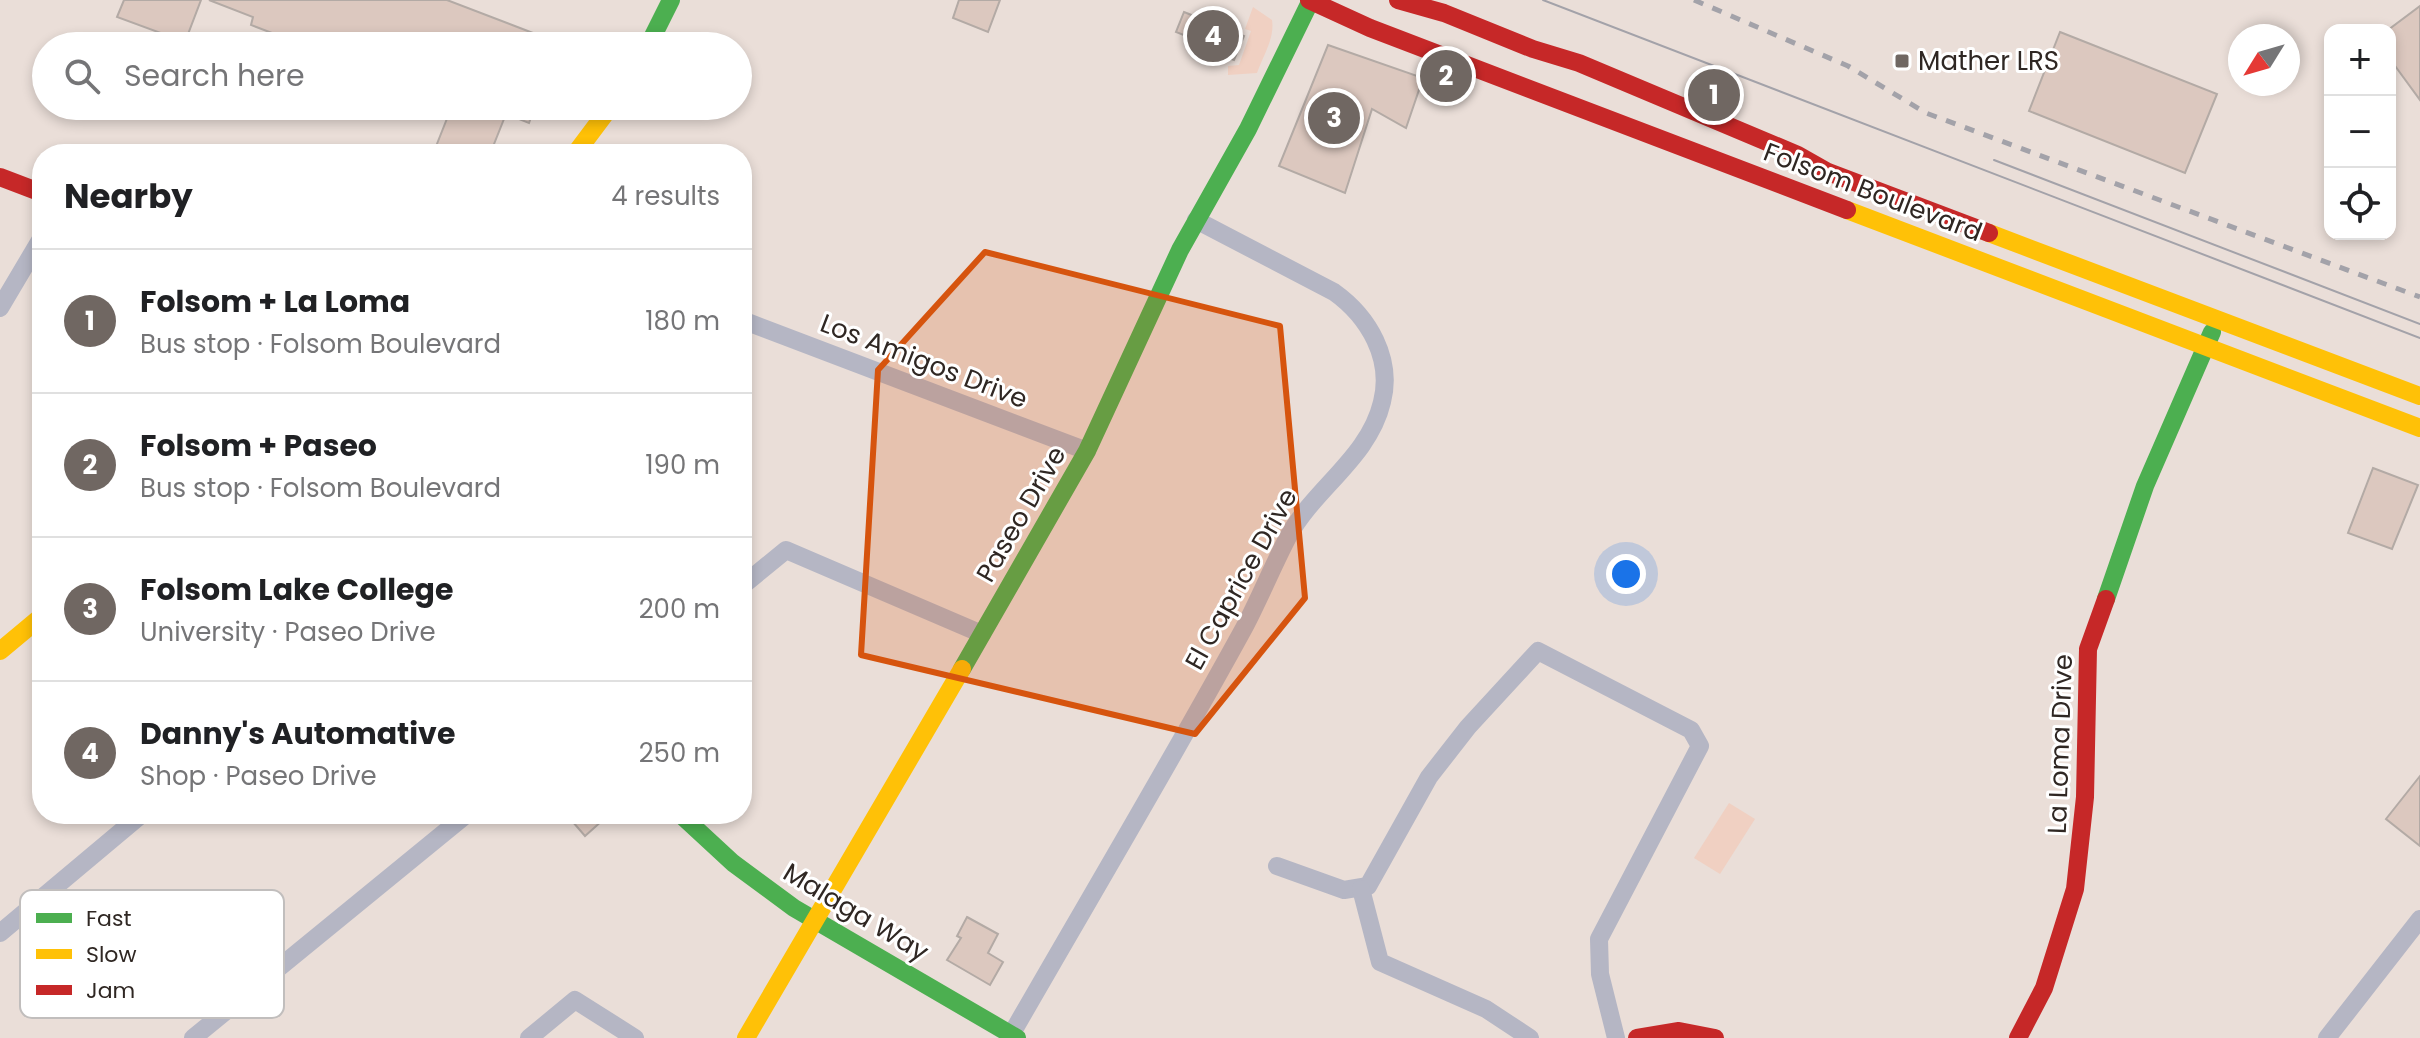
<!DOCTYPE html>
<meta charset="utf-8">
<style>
body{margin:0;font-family:Poppins,sans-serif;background:#f2f2f2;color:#202124}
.controls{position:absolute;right:24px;top:24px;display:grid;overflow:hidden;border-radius:16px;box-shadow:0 4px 12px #0003}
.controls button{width:72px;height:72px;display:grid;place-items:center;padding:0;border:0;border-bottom:2px solid #e0e0e0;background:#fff;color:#202124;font:40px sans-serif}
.compass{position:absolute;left:2228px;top:24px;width:72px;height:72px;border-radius:50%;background:#fff;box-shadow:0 4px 12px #0003;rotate:233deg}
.you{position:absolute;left:1626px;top:574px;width:28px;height:28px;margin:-20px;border:6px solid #fff;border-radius:50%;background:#1a73e8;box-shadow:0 0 0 12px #1a73e833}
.badge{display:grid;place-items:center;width:52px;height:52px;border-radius:50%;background:#706762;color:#fff;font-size:26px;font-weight:700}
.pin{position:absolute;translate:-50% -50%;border:4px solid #fff;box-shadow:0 2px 8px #0006}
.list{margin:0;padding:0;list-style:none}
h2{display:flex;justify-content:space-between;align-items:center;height:104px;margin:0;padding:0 32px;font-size:34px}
h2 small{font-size:26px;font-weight:400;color:#757577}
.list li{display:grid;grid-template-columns:52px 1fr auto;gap:24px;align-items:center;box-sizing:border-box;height:144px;padding:0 32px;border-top:2px solid #e0e0e0}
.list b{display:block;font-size:30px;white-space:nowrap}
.list p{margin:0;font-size:26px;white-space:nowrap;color:#757577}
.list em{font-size:26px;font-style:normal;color:#757577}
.icon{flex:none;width:44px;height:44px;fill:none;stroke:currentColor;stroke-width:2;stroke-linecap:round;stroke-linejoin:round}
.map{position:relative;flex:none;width:2420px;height:1038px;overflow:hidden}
.search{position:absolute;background:#fff;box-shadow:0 4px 12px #0003;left:32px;top:32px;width:720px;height:88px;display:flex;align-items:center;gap:20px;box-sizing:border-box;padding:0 28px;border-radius:44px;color:#757577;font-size:30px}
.panel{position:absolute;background:#fff;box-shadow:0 4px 12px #0003;left:32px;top:144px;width:720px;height:680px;border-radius:32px}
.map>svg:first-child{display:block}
.green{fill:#f0d0c2}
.building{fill:#dcc8bf;stroke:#b3aaa5;stroke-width:2}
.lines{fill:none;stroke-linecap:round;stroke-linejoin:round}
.street{stroke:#b5b6c4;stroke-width:18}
.fast{stroke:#4caf50;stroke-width:18}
.slow{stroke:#ffc107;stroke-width:18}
.jam{stroke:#c62828;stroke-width:18}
.tram{stroke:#a3a2a9;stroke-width:2}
.rail{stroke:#a3a2a9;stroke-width:5;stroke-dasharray:10 10;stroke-linecap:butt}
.marked{fill:#d6540e;fill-opacity:0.2;stroke:#d6540e;stroke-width:6;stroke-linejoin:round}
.poi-dot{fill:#706762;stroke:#fff;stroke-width:3}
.labels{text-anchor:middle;stroke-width:6;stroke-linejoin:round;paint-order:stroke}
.poi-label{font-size:26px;fill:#2f2723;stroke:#fff;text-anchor:start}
.street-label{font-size:26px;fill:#2f2723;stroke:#fff}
.key{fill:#fff;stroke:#c1bebd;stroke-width:2}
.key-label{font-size:22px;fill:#2f2723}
</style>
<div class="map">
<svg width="2420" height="1038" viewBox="0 0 2420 1038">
<rect width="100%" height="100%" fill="#eaded8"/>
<g class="green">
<path d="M1253,7L1272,20C1275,38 1263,56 1257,73L1228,75V66L1239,65L1251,31L1245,29Z"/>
<polygon points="1729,803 1755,819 1720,874 1694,858"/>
</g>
<g class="building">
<polygon points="124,0 201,0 185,42 117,17"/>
<polygon points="209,0 447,0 559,43 306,46 251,25 253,17"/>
<polygon points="959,0 1000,0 988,32 953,18"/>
<polygon points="2420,6 2420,100 2390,59 2388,30"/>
<polygon points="1184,12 1244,36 1234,60 1217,54 1219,49 1176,32"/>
<polygon points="2060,32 2217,94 2185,173 2029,111"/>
<polygon points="1328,45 1423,78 1406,128 1372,109 1345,193 1279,166"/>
<polygon points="452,106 535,106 529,123 506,114 490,154 433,154"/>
<polygon points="2373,468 2418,485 2392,549 2348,533"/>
<polygon points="2420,776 2420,846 2386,819"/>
<polygon points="566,814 598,814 603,820 585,836"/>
<polygon points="967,917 998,934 988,953 1003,962 990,985 947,960 961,938 957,936"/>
</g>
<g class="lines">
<g class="street">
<polyline points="0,308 42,237"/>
<polyline points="742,320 1087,451"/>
<polyline points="742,586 786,550 982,634"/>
<polyline points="1277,866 1344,890 1368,886 1429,777 1468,727 1538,651 1691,730 1700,746 1599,939 1600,974 1616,1038"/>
<polyline points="1361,889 1380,962 1486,1009 1530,1038"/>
<polyline points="0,933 142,814"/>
<path d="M1011,1035C1089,899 1169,765 1244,628C1260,598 1273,565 1289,535C1316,487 1369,457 1382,402C1393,359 1369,317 1334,292L1196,220"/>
<polyline points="193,1038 467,814"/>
<polyline points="529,1038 575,1000 635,1038"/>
<polyline points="2327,1038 2420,919"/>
</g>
<g class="fast">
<polyline points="648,46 671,0"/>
<polyline points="2106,599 2145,486 2212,332"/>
<polyline points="962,669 1087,451 1180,250 1248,129 1311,0"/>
<polyline points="680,814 733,863 794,908 1017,1038"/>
</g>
<g class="slow">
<polyline points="575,154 611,106"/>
<polyline points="1847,210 2420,428"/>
<polyline points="1989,233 2420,396"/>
<polyline points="0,651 42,616"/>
<polyline points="746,1038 962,669"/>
</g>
<g class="jam">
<polyline points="1309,0 1370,28 1847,210"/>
<polyline points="1398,0 1444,13 1533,49 1579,63 1798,155 1828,172 1989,233"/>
<polyline points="0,177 42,193"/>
<polyline points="1637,1038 1679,1031 1715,1038"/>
<polyline points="2018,1038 2044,988 2075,889 2085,797 2088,649 2106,599"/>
</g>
<g class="tram">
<polyline points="1543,0 2420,338"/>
<polyline points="1994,160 2420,324"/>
</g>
<polyline class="rail" points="1694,0 1848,66 1926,113 2420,297"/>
</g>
<path class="marked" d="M985,252L1280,326L1305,598L1195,734L861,655L878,370Z"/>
<rect class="poi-dot" x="1894" y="53" width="16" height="16" rx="4"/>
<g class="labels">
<g class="poi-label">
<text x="1918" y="70">Mather LRS</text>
</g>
<g class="street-label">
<text transform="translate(1873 192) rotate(21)" y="9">Folsom Boulevard</text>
<text transform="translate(924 361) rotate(21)" y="9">Los Amigos Drive</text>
<text transform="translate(1021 514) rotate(-60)" y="9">Paseo Drive</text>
<text transform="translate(1241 579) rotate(-61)" y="9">El Caprice Drive</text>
<text transform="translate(2060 744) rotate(-88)" y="9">La Loma Drive</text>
<text transform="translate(856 912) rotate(31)" y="9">Malaga Way</text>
</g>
</g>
<rect x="20" y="890" width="264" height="128" rx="12" class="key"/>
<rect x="36" y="913" width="36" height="10" fill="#4caf50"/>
<rect x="36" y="949" width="36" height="10" fill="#ffc107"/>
<rect x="36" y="985" width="36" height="10" fill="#c62828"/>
<g class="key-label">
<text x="86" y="926">Fast</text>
<text x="86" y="962">Slow</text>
<text x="86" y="998">Jam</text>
</g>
</svg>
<div class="controls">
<button>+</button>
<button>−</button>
<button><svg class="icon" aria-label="locate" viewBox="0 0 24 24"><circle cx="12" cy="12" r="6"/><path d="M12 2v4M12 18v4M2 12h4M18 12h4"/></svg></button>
</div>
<svg class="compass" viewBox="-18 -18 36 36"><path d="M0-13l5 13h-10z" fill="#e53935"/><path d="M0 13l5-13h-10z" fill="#757577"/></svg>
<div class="you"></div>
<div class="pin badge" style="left:1714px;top:95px">1</div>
<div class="pin badge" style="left:1446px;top:76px">2</div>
<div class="pin badge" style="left:1334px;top:118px">3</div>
<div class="pin badge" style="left:1213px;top:36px">4</div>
<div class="search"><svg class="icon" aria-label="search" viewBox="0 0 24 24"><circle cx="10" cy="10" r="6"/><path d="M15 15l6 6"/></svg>Search here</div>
<section class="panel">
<h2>Nearby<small>4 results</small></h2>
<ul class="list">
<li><span class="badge">1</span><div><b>Folsom + La Loma</b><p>Bus stop · Folsom Boulevard</p></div><em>180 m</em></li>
<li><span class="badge">2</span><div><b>Folsom + Paseo</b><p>Bus stop · Folsom Boulevard</p></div><em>190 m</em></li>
<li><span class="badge">3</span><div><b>Folsom Lake College</b><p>University · Paseo Drive</p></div><em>200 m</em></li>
<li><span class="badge">4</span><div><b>Danny's Automative</b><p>Shop · Paseo Drive</p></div><em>250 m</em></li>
</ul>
</section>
</div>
